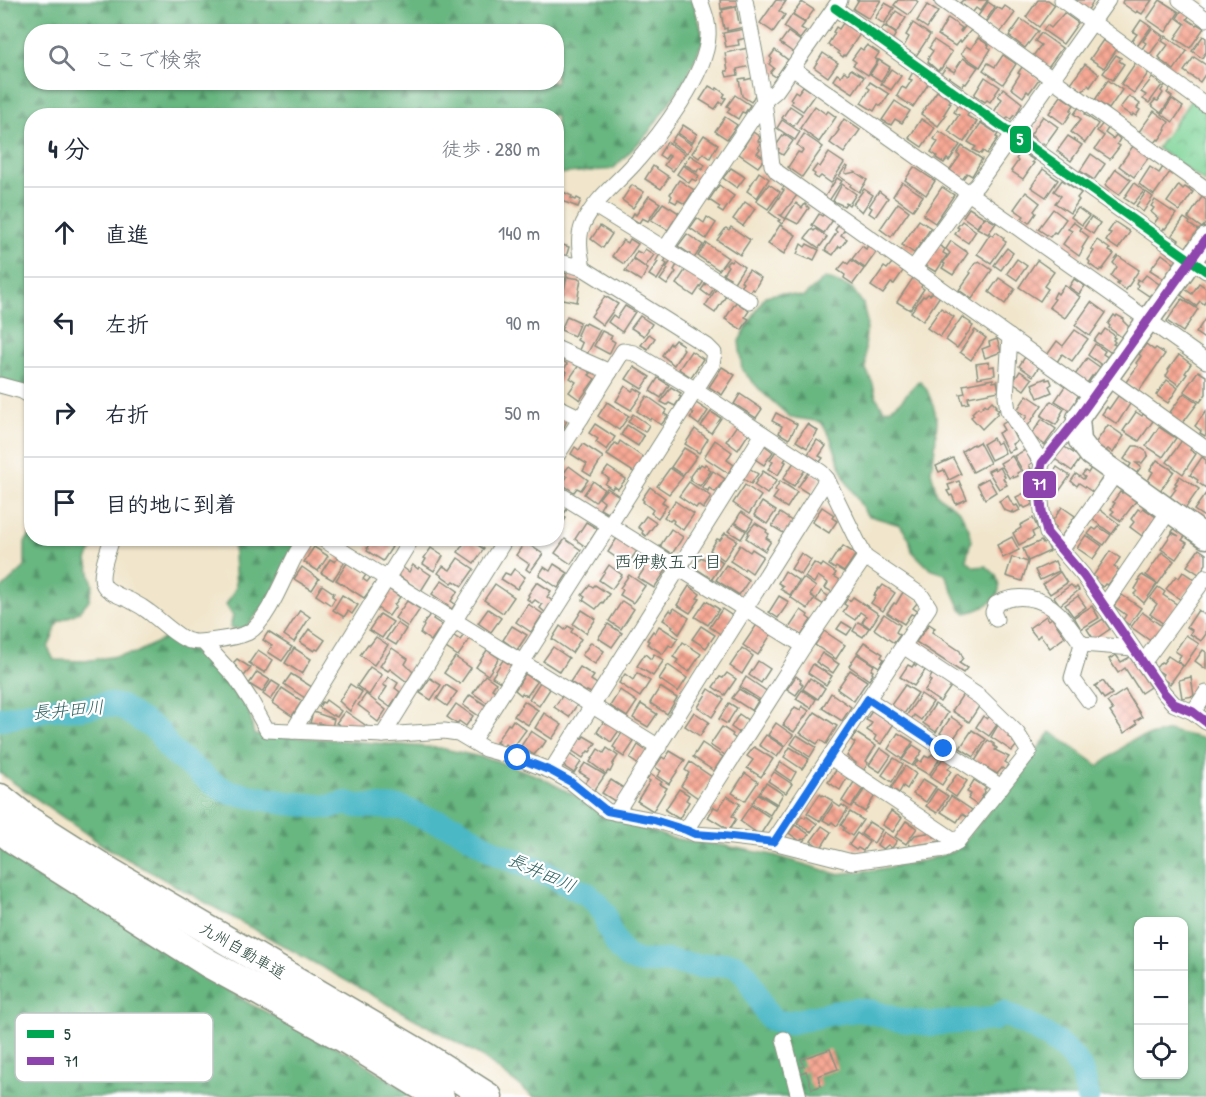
<!DOCTYPE html>
<html lang="ja">
<meta charset="utf-8">
<style>
body{margin:0;font-family:"Patrick Hand","Klee One",sans-serif;background:#f6f6f7;color:#1f2937}
.controls{position:absolute;right:18px;bottom:18px;display:grid;overflow:hidden;border-radius:12px;box-shadow:0 2px 4px #0004}
.controls button{width:54px;height:54px;display:grid;place-items:center;padding:0;border:0;border-bottom:2px solid #e0e1e3;background:#fff;color:#1f2937;font:30px sans-serif}
.stop{position:absolute;width:18px;height:18px;margin:-14px;border:4px solid #1a73e8;border-radius:50%;background:#fff}
.stop.end{background:#1a73e8;border-color:#fff;box-shadow:0 2px 6px #0008}
.list{margin:0;padding:0;list-style:none}
h2{display:flex;justify-content:space-between;align-items:center;height:78px;margin:0;padding:0 24px;font-size:26px}
h2 small{font-size:20px;font-weight:400;color:#747a83}
.list li{display:grid;grid-template-columns:39px 1fr auto;gap:18px;align-items:center;box-sizing:border-box;height:90px;padding:0 24px;border-top:2px solid #e0e1e3}
.list b{display:block;font-size:22px;white-space:nowrap}
.list em{font-size:20px;font-style:normal;color:#747a83}
.icon{flex:none;width:33px;height:33px;fill:none;stroke:currentColor;stroke-width:2;stroke-linecap:round;stroke-linejoin:round}
.map{position:relative;flex:none;width:1206px;height:1097px;overflow:hidden}
.search{position:absolute;background:#fff;box-shadow:0 2px 4px #0004;left:24px;top:24px;width:540px;height:66px;display:flex;align-items:center;gap:15px;box-sizing:border-box;padding:0 21px;border-radius:24px;color:#747a83;font-size:22px}
.panel{position:absolute;background:#fff;box-shadow:0 2px 4px #0004;left:24px;top:108px;width:540px;height:438px;border-radius:24px}
.map>svg:first-child{display:block}
.forest{fill:url(#forest-firs);stroke:#437a5a;stroke-width:1.5;fill-rule:evenodd}
.park{fill:url(#park-crowns);stroke:#4f8866;stroke-width:1.5}
.lines{fill:none;stroke-linecap:round;stroke-linejoin:round}
.river{stroke:#4bb8c6;stroke-width:24}
.building{fill:url(#building-cross-hatch)}
.street-casing{stroke:#889280;stroke-width:17}
.secondary-casing{stroke:#889280;stroke-width:25}
.highway-casing{stroke:#889280;stroke-width:31}
.street{stroke:#fff;stroke-width:15}
.secondary{stroke:#fff;stroke-width:22}
.highway{stroke:#fff;stroke-width:28}
.bus-1-casing{stroke:#fff;stroke-width:14}
.bus-2-casing{stroke:#fff;stroke-width:14}
.bus-1{stroke:#00a651;stroke-width:9}
.bus-2{stroke:#8e44ad;stroke-width:9}
.route{stroke:#1a73e8;stroke-width:8}
.labels{text-anchor:middle;stroke-width:4.5;stroke-linejoin:round;paint-order:stroke}
.street-label{font-size:16px;fill:#1f3d34;stroke:#fff}
.neighbourhood-label{font-size:18px;fill:#1f3d34;stroke:#fff}
.water-label{font-size:18px;font-style:italic;fill:#2c6260;stroke:#fff}
.key{fill:#fff;stroke:#bcc5c2;stroke-width:1.5}
.key-label{font-size:16px;fill:#1f3d34}
.line-badge{stroke:#fff;stroke-width:2}
.badge-label{font-size:16px;text-anchor:middle;font-weight:bold;fill:#fff}
</style>
<div class="map">
<svg width="1206" height="1097" viewBox="0 0 1206 1097">
<defs>
<pattern id="forest-firs" width="22" height="20" patternUnits="userSpaceOnUse" patternTransform="scale(1.5)"><rect width="22" height="20" fill="#67b680"/><path d="M5 1l3.5 6h-7zM16 11l3.5 6h-7z" fill="#54956a"/></pattern>
<pattern id="park-crowns" width="20" height="18" patternUnits="userSpaceOnUse" patternTransform="scale(1.5)"><rect width="20" height="18" fill="#7fd498"/><path d="M2 6a3 3 0 1 1 6 0M12 15a3 3 0 1 1 6 0" fill="none" stroke="#67ad7d"/></pattern>
<pattern id="building-cross-hatch" width="8" height="8" patternUnits="userSpaceOnUse" patternTransform="scale(1.5)"><rect width="8" height="8" fill="#f8a995"/><path d="M0 0l8 8M0 8l8-8" fill="none" stroke="#c88b7a"/></pattern>
</defs>
<rect width="100%" height="100%" fill="#fff"/>
<filter id="ink" filterUnits="userSpaceOnUse"><feTurbulence type="fractalNoise" baseFrequency=".0167" numOctaves="2"/><feDisplacementMap in="SourceGraphic" scale="12" xChannelSelector="R" yChannelSelector="G"/><feConvolveMatrix kernelMatrix="1 2 1 2 8 2 1 2 1" color-interpolation-filters="sRGB"/></filter>
<filter id="wash" filterUnits="userSpaceOnUse"><feTurbulence type="fractalNoise" baseFrequency=".008" numOctaves="4" result="noise"/><feDisplacementMap in="SourceGraphic" scale="24" xChannelSelector="R" yChannelSelector="G"/><feGaussianBlur stdDeviation="1.35" result="paint"/><feColorMatrix in="noise" values="0 0 0 0 0 0 0 0 0 0 0 0 0 0 0 0 0 1.4 0 .05"/><feComposite in="paint" operator="in"/></filter>
<g filter="url(#wash)">
<rect width="100%" height="100%" fill="#f1e6cc"/>
<g class="forest">
<path d="M0,0H693L704,39L687,77L648,133L613,169L557,174L556,116H32L31,394L19,387L0,393ZM32,32H556V82H32Z"/>
<path d="M825,278L852,288L863,304L867,322L865,343L866,369L873,384L876,397L884,410C901,408 907,390 919,381L926,388L933,405L937,420L935,449L931,471L937,495L960,511L969,529L971,541L966,560L974,567L986,566L996,575C997,579 1000,586 999,590C997,603 976,611 966,613L961,609L945,574L930,569L912,551L909,538L900,525L867,515L845,479L830,436L821,422L790,417L762,392L742,370L739,341L765,296L781,293L803,297Z"/>
<path d="M31,534L32,538L97,539L87,560L93,585L89,600L79,612L58,622L48,648L54,660L85,661L136,653L171,635L187,648L205,654L247,701L254,735L311,738L440,748L494,760L538,776L625,822L670,838L726,846L773,855L837,874L875,870L927,860L955,851L982,820L1051,732L1099,766L1132,740L1170,731L1206,739V1097H534L478,1054L104,846L0,773V590L25,567V542ZM1138,922H1184V1074H1138Z"/>
<polygon points="233,539 300,539 267,603 244,629 230,628 233,616 226,605 236,587"/>
<polygon points="0,842 250,1004 352,1055 415,1097 0,1097"/>
</g>
<polygon class="park" points="1191,100 1206,111 1206,183 1157,148"/>
<g class="lines">
<path class="river" d="M0,719L7,718L48,709L83,708L106,704L121,707L159,732L168,747L177,756L214,784L229,792L287,803L328,807L347,803L357,806L402,808L423,817L457,828L496,853L548,874L587,894L597,903L604,913L608,927L613,937L620,950L627,957L640,962L668,961L699,966L727,964L735,965L746,974L767,1014L771,1019L778,1022L787,1023L833,1013L857,1010L873,1012L895,1019L930,1024L995,1019L1003,1013C1028,1025 1068,1043 1081,1070C1084,1078 1086,1088 1088,1097"/>
</g>
<g id="blocks">
<g class="building">
<polygon points="720,0 738,0 739,5 721,9"/>
<polygon points="776,0 786,1 779,11 785,15 773,32 760,23"/>
<polygon points="856,0 881,0 869,19 853,9 858,1"/>
<polygon points="898,0 916,0 918,2 909,15 894,5"/>
<polygon points="963,0 988,0 980,11 976,8 973,12 960,3"/>
<polygon points="1038,0 1048,0 1055,5 1039,27 1026,17"/>
<polygon points="1074,0 1094,0 1088,10"/>
<polygon points="1123,0 1152,0 1142,14 1137,11 1136,13 1122,3"/>
<polygon points="1160,0 1179,12 1166,32 1147,19"/>
<polygon points="802,2 814,10 805,22 793,14"/>
<polygon points="988,2 995,7 985,22 978,16"/>
<polygon points="885,3 894,8 884,24 875,18"/>
<polygon points="927,5 938,12 927,28 917,21"/>
<polygon points="1005,6 1015,13 1000,33 986,23 997,7 1002,10"/>
<polygon points="736,7 739,23 743,22 744,27 727,31 727,28 724,29 721,13 723,12 722,10"/>
<polygon points="1182,10 1190,15 1187,19 1196,25 1197,24 1204,28 1190,48 1175,38 1185,24 1177,18"/>
<polygon points="896,11 906,18 896,33 886,26"/>
<polygon points="1064,13 1078,23 1063,44 1043,30 1047,25 1051,28"/>
<polygon points="792,15 805,23 801,28 806,31 800,39 784,27"/>
<polygon points="948,18 962,28 960,31 961,32 966,25 972,29 961,42 959,41 955,46 938,35"/>
<polygon points="1021,19 1038,31 1025,48 1009,36"/>
<polygon points="1141,20 1151,27 1138,45 1132,41 1137,34 1133,32"/>
<polygon points="843,23 860,34 845,56 844,55 843,57 838,53 839,52 828,44 835,33 833,32 836,27 839,29"/>
<polygon points="913,23 930,35 916,56 903,48 909,37 906,35"/>
<polygon points="884,26 896,34 891,42 879,34"/>
<polygon points="1152,28 1163,36 1150,54 1142,49 1146,43 1143,41"/>
<polygon points="745,29 746,38 738,40 739,45 726,47 723,33"/>
<polygon points="788,32 802,42 794,53 780,43"/>
<polygon points="1041,33 1062,48 1048,67 1033,56 1041,45 1035,41"/>
<polygon points="1166,36 1187,51 1174,70 1160,60 1161,59 1159,57 1168,45 1162,41"/>
<polygon points="1203,36 1206,38 1206,52 1202,58 1192,51"/>
<polygon points="978,38 989,45 988,47 991,49 980,67 961,54 966,46 971,49"/>
<polygon points="934,40 952,52 941,69 940,68 938,71 928,62 929,59 928,58 933,51 929,48"/>
<polygon points="1103,40 1117,49 1104,68 1090,59"/>
<polygon points="867,45 879,53 875,59 878,60 868,75 853,65 856,62 852,59 860,48 863,50"/>
<polygon points="748,48 751,66 737,69 738,75 727,77 725,71 728,71 725,53"/>
<polygon points="775,50 788,60 776,77 770,73 774,68 769,64 772,59 770,57"/>
<polygon points="823,53 838,63 828,77 814,67"/>
<polygon points="1003,55 1016,64 1003,84 983,70 988,63 995,67"/>
<polygon points="1116,55 1121,58 1119,61 1124,64 1113,80 1103,73"/>
<polygon points="1194,57 1206,65 1206,73 1200,82 1184,71"/>
<polygon points="963,58 978,67 966,84 964,83 962,86 949,77 948,79 941,74 946,67 954,72"/>
<polygon points="879,60 890,67 881,81 870,74"/>
<polygon points="1136,62 1149,72 1134,93 1121,84"/>
<polygon points="1085,64 1099,74 1090,87 1088,85 1083,91 1071,83"/>
<polygon points="1022,67 1039,79 1029,93 1027,91 1023,97 1011,88 1020,74 1018,73"/>
<polygon points="851,69 864,77 853,93 833,80 837,74 841,76 844,71 848,74"/>
<polygon points="891,69 901,76 891,90 881,84"/>
<polygon points="913,72 929,83 913,107 897,96 902,87 906,89 912,80 909,79"/>
<polygon points="985,77 1000,87 990,102 987,100 985,102 974,95"/>
<polygon points="745,78 745,80 753,78 756,93 751,102 742,96 739,79"/>
<polygon points="1152,78 1162,85 1149,103 1143,99 1146,95 1141,92"/>
<polygon points="1108,80 1122,90 1109,109 1095,100"/>
<polygon points="870,82 889,94 881,106 878,104 874,111 861,103 870,89 867,87"/>
<polygon points="1165,85 1171,88 1167,93 1172,97 1161,113 1151,105 1155,100 1158,101 1163,93 1161,91"/>
<polygon points="709,86 716,90 717,88 725,94 723,97 726,98 722,104 720,102 715,109 700,100"/>
<polygon points="803,86 815,94 803,111 791,103 792,101 790,99 795,91 798,93"/>
<polygon points="1003,88 1022,103 1016,116 1014,115 1011,119 1008,117 1006,120 994,112 1002,99 998,96"/>
<polygon points="937,91 951,100 949,102 951,103 944,114 946,115 938,126 921,114"/>
<polygon points="735,95 750,105 745,113 742,112 738,119 727,112 730,108 727,106"/>
<polygon points="1061,96 1074,105 1070,111 1072,112 1064,124 1049,113"/>
<polygon points="1129,96 1140,104 1137,108 1140,110 1136,116 1133,114 1132,116 1120,108"/>
<polygon points="1172,99 1183,107 1173,122 1162,114"/>
<polygon points="895,101 910,111 902,123 895,119 891,125 882,120"/>
<polygon points="958,105 969,112 967,116 977,122 964,142 948,131 959,115 954,112"/>
<polygon points="790,106 802,114 794,126 782,118"/>
<polygon points="815,106 826,114 828,111 836,117 819,142 800,128"/>
<polygon points="1079,107 1086,112 1084,114 1098,124 1085,143 1071,132 1081,119 1074,114"/>
<polygon points="1154,111 1169,122 1165,129 1166,130 1159,140 1158,139 1154,144 1138,133"/>
<polygon points="1043,116 1058,127 1045,145 1043,143 1041,145 1035,141 1036,139 1030,135"/>
<polygon points="725,117 737,125 727,139 715,131"/>
<polygon points="844,119 860,130 844,153 830,143 839,130 838,129"/>
<polygon points="921,119 935,128 922,147 909,138"/>
<polygon points="782,120 800,132 795,140 777,128"/>
<polygon points="981,123 998,134 996,137 998,138 987,154 983,151 981,154 973,150 976,147 968,142"/>
<polygon points="1103,123 1109,127 1105,133 1113,139 1116,135 1120,139 1117,144 1120,146 1110,159 1095,149 1104,136 1097,131"/>
<polygon points="683,125 697,134 692,143 678,133"/>
<polygon points="939,131 960,145 949,161 947,159 944,163 936,158 937,156 931,152 938,142 934,139"/>
<polygon points="753,132 760,137 758,141 761,143 758,147 760,149 757,153 765,158 758,167 739,154"/>
<polygon points="676,134 692,145 687,153 671,142"/>
<polygon points="784,134 793,141 783,155 778,152 779,149 775,147"/>
<polygon points="804,134 823,147 802,177 788,167 798,152 801,153 803,150 797,145"/>
<polygon points="704,135 718,144 710,158 703,153 699,158 692,153"/>
<polygon points="1068,136 1082,145 1071,161 1057,151"/>
<polygon points="667,142 685,154 673,171 664,165 670,156 668,155 665,159 659,155"/>
<polygon points="962,146 982,159 972,176 967,173 962,180 950,170 960,156 957,154"/>
<polygon points="1133,146 1149,157 1134,177 1119,166"/>
<polygon points="829,153 844,163 831,183 821,176 818,179 814,176 815,174 812,172 817,165 820,167"/>
<polygon points="1020,153 1022,154 1023,153 1034,160 1032,162 1034,163 1023,179 1011,171 1018,161 1016,159"/>
<polygon points="1091,154 1105,164 1094,180 1080,171"/>
<polygon points="690,155 705,165 702,170 699,168 697,172 684,164"/>
<polygon points="683,165 699,176 696,181 692,179 689,183 677,174"/>
<polygon points="653,166 669,177 661,189 645,179"/>
<polygon points="846,166 848,167 845,173 847,174 855,172 867,180 859,192 850,186 851,184 839,176"/>
<polygon points="914,167 935,181 926,195 905,180"/>
<polygon points="1150,167 1159,173 1163,167 1170,172 1154,195 1139,184"/>
<polygon points="731,168 745,177 737,188 723,178"/>
<polygon points="1043,169 1058,180 1046,197 1031,187"/>
<polygon points="1116,169 1131,180 1119,195 1105,185"/>
<polygon points="759,172 769,179 757,198 747,191"/>
<polygon points="837,178 842,181 829,201 824,198"/>
<polygon points="679,180 694,190 685,204 678,200 676,203 670,200 672,196 670,194"/>
<polygon points="1062,180 1081,193 1077,198 1079,200 1070,213 1055,203 1061,196 1054,191"/>
<polygon points="902,182 923,196 913,210 893,196"/>
<polygon points="1134,183 1144,191 1133,204 1124,198"/>
<polygon points="769,184 780,192 768,209 756,201"/>
<polygon points="842,184 856,194 849,205 846,203 844,206 833,201"/>
<polygon points="632,185 644,192 633,208 622,200"/>
<polygon points="719,185 734,196 723,213 718,210 720,207 709,200"/>
<polygon points="786,185 798,194 782,215 780,215 786,219 782,224 778,221 780,220 769,212 784,190 782,189"/>
<polygon points="1179,185 1183,189 1185,187 1193,192 1180,211 1167,202"/>
<polygon points="942,187 954,195 935,223 923,215"/>
<polygon points="864,189 873,195 862,212 853,204"/>
<polygon points="879,191 888,198 875,217 869,213 872,208 869,206"/>
<polygon points="563,192 572,196 571,198 576,200 577,198 581,200 578,207 559,200"/>
<polygon points="1026,192 1040,203 1034,211 1036,213 1029,223 1022,218 1024,216 1014,209"/>
<polygon points="1146,192 1153,197 1143,212 1136,206"/>
<polygon points="649,196 660,203 648,221 642,218 639,223 631,218 634,213 636,215"/>
<polygon points="1202,197 1206,200 1206,223 1202,228 1188,218"/>
<polygon points="1155,200 1176,214 1165,229 1164,228 1162,231 1153,225 1158,218 1151,212 1154,208 1151,206"/>
<polygon points="745,202 755,209 743,226 733,219"/>
<polygon points="663,203 679,213 668,230 651,220"/>
<polygon points="796,203 802,208 805,204 809,208 798,224 786,218"/>
<polygon points="898,203 909,211 891,237 880,229"/>
<polygon points="969,208 984,217 977,227 963,217"/>
<polygon points="1078,208 1089,216 1082,225 1071,217"/>
<polygon points="1053,209 1066,219 1056,233 1054,232 1050,237 1038,229"/>
<polygon points="819,214 822,216 824,214 833,220 824,233 812,225"/>
<polygon points="707,217 716,223 706,239 690,228 697,218 704,223"/>
<polygon points="985,217 996,223 988,234 977,228"/>
<polygon points="1091,217 1100,223 1093,234 1084,228"/>
<polygon points="1184,218 1190,222 1189,224 1199,231 1188,248 1183,249 1176,244 1179,240 1172,235"/>
<polygon points="919,220 931,228 914,253 902,245"/>
<polygon points="962,221 976,231 968,243 955,234 959,228 957,227"/>
<polygon points="1073,222 1081,228 1080,230 1089,237 1082,248 1083,249 1079,256 1063,244 1072,231 1068,229"/>
<polygon points="1115,222 1130,232 1118,249 1106,241 1111,233 1108,232"/>
<polygon points="839,224 845,229 841,235 847,239 841,247 839,246 833,255 825,250 837,232 835,230"/>
<polygon points="780,225 796,235 784,254 768,244"/>
<polygon points="600,226 612,234 603,248 591,239"/>
<polygon points="731,227 750,240 740,255 717,240 726,228 729,230"/>
<polygon points="812,229 814,231 816,229 827,237 819,248 805,238"/>
<polygon points="996,232 1004,238 1003,240 1006,242 991,263 977,254 990,234 993,236"/>
<polygon points="687,234 703,245 693,260 688,256 690,254 678,246"/>
<polygon points="630,239 638,244 624,264 612,256 623,240 628,243"/>
<polygon points="1097,240 1110,249 1109,251 1114,254 1102,270 1101,269 1099,271 1089,264 1090,262 1088,260 1094,251 1091,249"/>
<polygon points="951,241 968,253 953,275 942,268 945,264 943,263 950,253 946,249"/>
<polygon points="706,243 728,258 719,270 698,256"/>
<polygon points="560,244 569,247 566,257 557,254"/>
<polygon points="801,244 805,247 807,244 819,250 814,260 810,258 809,259 797,254"/>
<polygon points="868,245 877,251 865,268 852,259 862,246 866,249"/>
<polygon points="938,245 945,249 943,253 947,255 936,272 924,265"/>
<polygon points="1007,248 1013,253 1001,270 994,265"/>
<polygon points="645,249 654,255 645,267 633,258 637,251 642,254"/>
<polygon points="660,254 666,259 664,262 667,264 657,280 649,275 658,262 656,261"/>
<polygon points="1162,254 1175,264 1164,279 1150,270"/>
<polygon points="1118,256 1139,270 1126,290 1117,284 1119,282 1111,276 1117,267 1113,263"/>
<polygon points="633,259 648,269 641,281 625,271"/>
<polygon points="733,259 744,267 733,284 728,281 730,278 723,274 728,266 726,264 729,261 731,262"/>
<polygon points="1017,259 1027,266 1017,280 1007,273"/>
<polygon points="851,260 864,269 853,284 844,278 845,275 838,270 845,262 848,264"/>
<polygon points="1037,260 1054,272 1044,286 1048,289 1040,301 1019,287"/>
<polygon points="671,261 677,265 674,270 676,272 667,285 660,280 668,269 666,268"/>
<polygon points="979,261 992,270 972,299 959,290 971,273 969,272 976,262 978,263"/>
<polygon points="892,263 903,271 894,284 891,283 883,294 871,286 884,267 887,269"/>
<polygon points="686,269 704,281 694,296 676,284"/>
<polygon points="749,270 761,278 754,290 752,289 750,292 741,286 743,283 741,281"/>
<polygon points="558,271 567,274 560,293 556,292 556,275"/>
<polygon points="1146,275 1162,286 1154,297 1151,294 1149,296 1137,288 1138,285 1136,283 1138,279 1141,281"/>
<polygon points="567,277 581,279 577,302 562,299"/>
<polygon points="913,278 922,285 921,287 924,289 910,310 897,302"/>
<polygon points="999,278 1015,289 1005,304 989,292"/>
<polygon points="1074,279 1085,286 1079,294 1069,287"/>
<polygon points="707,282 715,287 709,296 701,290"/>
<polygon points="1199,283 1206,288 1206,300 1204,304 1200,301 1196,306 1181,295 1185,289 1192,294"/>
<polygon points="1064,285 1080,297 1065,318 1049,307 1055,299 1053,298 1056,292 1058,294"/>
<polygon points="716,289 726,296 715,313 705,306"/>
<polygon points="933,292 940,296 923,321 911,312 923,296 925,297 928,294 930,295"/>
<polygon points="605,296 618,304 603,325 591,316"/>
<polygon points="1182,299 1198,309 1183,332 1167,321"/>
<polygon points="736,302 749,311 745,317 749,319 742,330 725,319"/>
<polygon points="1091,302 1106,313 1090,336 1075,325"/>
<polygon points="625,306 635,312 622,332 608,322 613,315 617,318"/>
<polygon points="941,308 954,317 940,337 927,328"/>
<polygon points="1114,315 1116,317 1117,315 1124,319 1123,321 1130,328 1123,338 1109,328 1110,326 1108,324"/>
<polygon points="567,316 580,322 574,336 561,330"/>
<polygon points="640,316 652,324 644,336 631,328"/>
<polygon points="962,317 971,323 970,324 973,326 957,348 946,340"/>
<polygon points="1206,317 1206,340 1196,333"/>
<polygon points="586,323 600,330 587,354 579,350 582,343 577,340 579,336 577,335 582,324 585,325"/>
<polygon points="1105,329 1114,335 1113,337 1115,338 1113,340 1115,342 1113,344 1118,346 1113,354 1094,341 1099,334 1101,335"/>
<polygon points="975,330 986,338 971,360 960,352"/>
<polygon points="1075,330 1088,339 1072,361 1062,354 1057,362 1047,355 1057,341 1063,346"/>
<polygon points="602,331 612,336 610,339 615,342 609,354 594,346"/>
<polygon points="649,334 655,338 648,349 641,345"/>
<polygon points="997,339 1001,352 985,358 982,349 990,346 989,342"/>
<polygon points="675,340 683,345 682,347 684,349 674,365 662,355 670,343 671,345"/>
<polygon points="1095,344 1105,351 1103,354 1109,358 1103,366 1088,355"/>
<polygon points="1146,344 1154,350 1156,348 1165,354 1139,391 1126,382 1138,365 1136,363 1141,356 1139,354"/>
<polygon points="691,351 703,359 691,377 679,369"/>
<polygon points="1179,355 1191,364 1185,373 1187,374 1179,385 1166,376 1169,371 1168,370"/>
<polygon points="557,357 567,364 564,370 567,372 556,388"/>
<polygon points="1025,357 1039,367 1033,376 1019,366"/>
<polygon points="1087,358 1101,368 1095,377 1092,376 1087,383 1075,375"/>
<polygon points="989,362 989,367 994,366 995,375 978,378 976,364"/>
<polygon points="579,365 591,373 589,375 595,379 580,400 569,392 576,382 570,378"/>
<polygon points="634,367 650,377 642,389 626,379"/>
<polygon points="722,367 735,375 722,395 709,387"/>
<polygon points="1020,371 1032,379 1024,390 1013,382"/>
<polygon points="1198,371 1206,376 1206,394 1200,402 1184,391"/>
<polygon points="658,378 669,385 661,398 650,391"/>
<polygon points="1046,378 1046,380 1050,379 1052,384 1049,386 1052,392 1038,398 1032,384"/>
<polygon points="993,379 993,382 997,381 999,391 968,397 969,403 963,404 960,394 965,393 963,385"/>
<polygon points="1167,380 1178,388 1168,403 1156,395"/>
<polygon points="625,386 632,391 635,388 643,393 631,410 616,401"/>
<polygon points="1065,386 1079,395 1076,399 1078,400 1071,411 1055,401"/>
<polygon points="671,387 681,393 679,396 681,397 675,406 669,403 667,405 661,402"/>
<polygon points="1184,393 1198,403 1182,424 1168,415"/>
<polygon points="740,394 762,409 756,418 734,404"/>
<polygon points="1027,395 1042,405 1028,426 1023,422 1027,416 1017,410"/>
<polygon points="647,396 667,410 664,414 668,416 661,425 651,418 650,420 637,411"/>
<polygon points="1118,396 1130,404 1117,424 1102,414 1107,407 1109,409"/>
<polygon points="992,401 997,406 995,407 999,410 997,412 998,413 982,429 971,417 974,415 972,413 978,407 980,409 985,404 987,406"/>
<polygon points="1051,401 1064,409 1061,414 1062,415 1056,425 1041,416"/>
<polygon points="607,402 629,416 619,430 598,416"/>
<polygon points="696,403 708,411 699,425 690,418 694,413 691,411"/>
<polygon points="1206,411 1206,434 1205,436 1200,433 1201,431 1195,426"/>
<polygon points="711,412 721,418 711,433 701,426"/>
<polygon points="1136,412 1142,416 1143,414 1153,421 1139,441 1123,431"/>
<polygon points="776,413 797,424 789,439 779,433 782,426 772,421"/>
<polygon points="633,414 649,425 645,432 628,422"/>
<polygon points="556,415 567,420 564,427 560,425 556,433"/>
<polygon points="1042,419 1056,429 1045,445 1031,435"/>
<polygon points="1007,421 1017,441 1012,444 1015,449 1008,452 998,433 1004,430 1001,425"/>
<polygon points="595,424 615,437 607,450 596,442 598,439 589,433"/>
<polygon points="807,424 818,431 807,448 796,441"/>
<polygon points="627,425 644,436 638,446 621,435"/>
<polygon points="737,425 749,433 738,450 726,441"/>
<polygon points="1108,425 1124,436 1113,453 1108,449 1105,452 1094,445"/>
<polygon points="1159,427 1176,438 1163,457 1146,446"/>
<polygon points="695,429 708,439 699,453 685,444"/>
<polygon points="993,438 996,444 1000,442 1005,453 991,460 983,444"/>
<polygon points="715,440 732,452 727,460 734,465 728,473 704,457"/>
<polygon points="817,440 826,446 819,456 823,458 820,462 808,454"/>
<polygon points="1182,440 1192,447 1190,450 1196,454 1183,474 1167,462"/>
<polygon points="620,441 644,458 635,473 607,455 615,443 618,445"/>
<polygon points="979,442 990,463 973,472 962,451 973,444 974,445"/>
<polygon points="583,444 603,457 591,476 583,471 587,464 571,454 575,447 579,450"/>
<polygon points="764,445 773,452 764,465 755,459"/>
<polygon points="1063,446 1081,458 1072,471 1055,459"/>
<polygon points="1133,446 1138,446 1147,452 1148,455 1142,463 1136,463 1141,467 1136,474 1128,469 1131,464 1124,459"/>
<polygon points="684,448 697,456 683,475 671,467"/>
<polygon points="1025,450 1032,463 1029,465 1031,469 1024,473 1014,456"/>
<polygon points="776,451 787,457 784,461 786,462 778,475 768,469 773,462 770,460"/>
<polygon points="1012,456 1021,471 1017,473 1018,476 1013,478 1012,476 1009,478 1000,463"/>
<polygon points="1202,457 1206,460 1206,488 1197,482 1198,480 1190,475"/>
<polygon points="953,458 961,474 949,480 944,470 939,472 936,466"/>
<polygon points="1157,460 1174,471 1160,491 1147,482 1153,472 1150,470"/>
<polygon points="794,462 805,470 794,486 783,479"/>
<polygon points="701,464 704,466 705,464 709,467 708,469 711,471 700,486 690,480 691,478 690,476 698,465 699,467"/>
<polygon points="569,466 588,480 581,490 577,488 574,492 562,484 567,477 563,474"/>
<polygon points="608,467 626,479 618,489 614,486 612,489 605,484 609,479 603,474"/>
<polygon points="1000,467 1005,477 1003,478 1007,485 999,489 988,471 994,468 995,470"/>
<polygon points="1057,467 1070,476 1055,497 1047,492 1053,483 1048,480"/>
<polygon points="670,468 683,477 669,494 657,486"/>
<polygon points="749,468 758,474 751,484 742,478"/>
<polygon points="1091,468 1103,477 1097,486 1099,487 1094,493 1079,483 1077,486 1071,481 1076,474 1083,479 1085,477 1082,475 1085,471 1088,473"/>
<polygon points="713,471 725,479 715,492 709,488 708,491 702,487"/>
<polygon points="763,471 777,480 767,494 754,485"/>
<polygon points="809,471 820,478 809,494 798,487"/>
<polygon points="1180,476 1199,489 1185,509 1175,502 1176,501 1170,497 1176,489 1174,487 1177,484 1175,483"/>
<polygon points="988,478 996,492 985,499 977,484"/>
<polygon points="593,481 604,489 595,502 584,494"/>
<polygon points="780,481 797,492 787,508 773,499 778,492 775,490"/>
<polygon points="959,481 967,499 956,504 952,495 950,496 947,491 950,490 948,485"/>
<polygon points="689,482 702,491 703,490 711,497 703,509 698,505 696,508 679,496"/>
<polygon points="745,485 761,496 749,514 733,503"/>
<polygon points="650,487 665,498 662,502 667,505 658,518 651,513 653,510 643,502 644,501 642,499"/>
<polygon points="607,488 619,496 607,513 600,509 604,502 599,498"/>
<polygon points="1029,491 1034,500 1032,501 1034,504 1025,508 1023,506 1021,507 1016,497"/>
<polygon points="1124,491 1136,501 1121,521 1111,514 1114,511 1111,509 1115,503 1113,502 1120,492 1122,493"/>
<polygon points="1206,493 1206,518 1194,510"/>
<polygon points="1008,496 1011,502 1015,506 1017,505 1020,510 1014,513 1013,511 1012,513 1004,510 999,501"/>
<polygon points="556,501 568,508 563,515 566,518 562,524 558,522 556,525"/>
<polygon points="675,501 694,514 683,530 673,523 674,521 672,519 670,521 664,517"/>
<polygon points="762,502 776,511 767,524 754,515"/>
<polygon points="822,507 834,515 832,518 837,521 829,533 812,522"/>
<polygon points="1062,507 1075,516 1061,537 1053,531 1056,527 1051,523"/>
<polygon points="1143,508 1156,517 1142,536 1130,527 1134,522 1131,519 1138,509 1141,511"/>
<polygon points="1099,509 1119,524 1112,534 1092,519"/>
<polygon points="741,512 753,520 747,530 735,522"/>
<polygon points="780,513 793,522 785,534 772,526"/>
<polygon points="646,516 656,523 646,536 642,533 643,531 638,527"/>
<polygon points="1033,518 1038,529 1032,532 1034,537 1019,545 1013,533 1021,528 1020,525"/>
<polygon points="586,522 598,529 586,547 575,539"/>
<polygon points="734,523 746,531 741,539 728,531"/>
<polygon points="755,523 767,530 766,532 769,534 766,538 771,541 765,551 746,538 749,533 748,532"/>
<polygon points="1099,527 1111,535 1104,545 1088,534 1093,528 1096,530"/>
<polygon points="1175,527 1186,535 1182,540 1187,543 1176,559 1161,549 1172,533 1179,536 1172,532"/>
<polygon points="671,529 683,537 672,554 660,546"/>
<polygon points="725,533 737,540 724,560 710,550 717,539 720,540"/>
<polygon points="1086,535 1102,546 1093,559 1077,548"/>
<polygon points="1012,537 1019,550 1003,558 997,545"/>
<polygon points="375,538 378,538 392,547 383,561 367,551 368,549 367,548 372,539 374,540"/>
<polygon points="467,538 484,549 474,563 458,552"/>
<polygon points="617,538 637,551 627,565 608,552"/>
<polygon points="565,539 581,550 571,564 555,553"/>
<polygon points="1041,541 1043,544 1046,542 1050,551 1028,561 1023,549"/>
<polygon points="525,542 543,554 530,572 526,569 529,564 516,555"/>
<polygon points="740,545 750,552 752,549 763,556 752,573 745,568 744,570 730,561"/>
<polygon points="843,546 856,554 844,572 836,567 835,569 829,565 838,551 839,552"/>
<polygon points="314,547 328,556 318,571 304,562"/>
<polygon points="431,548 443,556 434,571 423,564 426,559 424,558"/>
<polygon points="1199,549 1206,554 1206,564 1199,574 1187,566"/>
<polygon points="1110,551 1120,558 1114,567 1119,570 1108,585 1105,584 1103,587 1093,580 1096,578 1093,576"/>
<polygon points="1162,552 1174,561 1158,584 1146,575"/>
<polygon points="801,553 811,560 801,575 791,569"/>
<polygon points="712,555 723,562 712,579 694,567 701,557 708,561"/>
<polygon points="339,556 346,560 333,580 321,573 330,559 335,562"/>
<polygon points="1012,557 1028,562 1022,581 1006,576"/>
<polygon points="458,558 474,569 462,586 454,581 452,583 438,573 443,566 450,570"/>
<polygon points="655,561 667,569 654,588 638,578 648,563 652,565"/>
<polygon points="1055,561 1059,571 1040,580 1035,570"/>
<polygon points="347,563 366,575 363,579 367,582 371,577 377,581 364,598 336,580"/>
<polygon points="814,563 821,567 823,564 836,573 834,576 840,580 832,592 825,588 828,583 818,576 814,583 805,577"/>
<polygon points="554,564 568,573 558,588 539,575 544,567 550,571"/>
<polygon points="413,565 418,569 419,567 431,575 421,591 396,574 401,566 409,572"/>
<polygon points="609,565 622,575 612,589 599,580"/>
<polygon points="726,565 749,580 739,595 716,580"/>
<polygon points="302,567 319,579 312,590 294,579"/>
<polygon points="514,569 525,577 517,589 501,579 505,573 510,575"/>
<polygon points="785,571 799,581 790,595 780,589 783,586 778,583"/>
<polygon points="1060,572 1067,583 1050,594 1043,584"/>
<polygon points="1183,572 1195,580 1181,600 1166,589 1176,576 1179,578"/>
<polygon points="629,575 645,586 633,603 620,595 623,590 620,588"/>
<polygon points="1142,575 1157,584 1144,603 1134,594 1137,591 1135,589 1140,581 1138,580"/>
<polygon points="803,578 816,587 810,595 815,598 808,609 790,597"/>
<polygon points="442,580 458,591 451,601 455,604 452,609 447,606 448,605 432,594"/>
<polygon points="537,582 551,591 547,597 554,602 546,613 540,608 542,605 535,600 532,603 527,599 529,596 528,595"/>
<polygon points="495,584 514,597 503,613 484,600"/>
<polygon points="322,585 334,593 332,596 335,598 331,605 316,595"/>
<polygon points="590,585 593,587 595,585 609,594 603,603 602,602 596,609 583,600 585,597 582,595"/>
<polygon points="883,585 895,593 883,611 871,603 876,596 874,595 879,588 880,589"/>
<polygon points="1071,585 1075,589 1077,587 1079,590 1060,605 1054,597"/>
<polygon points="689,586 700,594 697,598 700,599 690,613 677,605"/>
<polygon points="1158,587 1165,592 1163,595 1178,605 1164,624 1150,614 1157,604 1150,598"/>
<polygon points="388,589 400,597 394,605 396,606 389,616 376,607"/>
<polygon points="821,591 829,597 824,605 816,600"/>
<polygon points="903,592 918,602 913,608 917,611 914,615 911,614 904,624 887,613 894,603 896,604"/>
<polygon points="342,595 358,605 352,614 348,611 344,617 333,610"/>
<polygon points="1122,595 1141,608 1129,625 1123,620 1126,615 1114,606"/>
<polygon points="779,596 789,602 778,618 769,612"/>
<polygon points="1078,596 1086,607 1073,616 1065,605"/>
<polygon points="853,597 879,614 870,628 862,622 866,616 860,612 855,620 843,612 847,606 844,604 847,599 850,601"/>
<polygon points="407,601 420,609 408,627 395,618"/>
<polygon points="622,601 634,609 621,629 609,621"/>
<polygon points="706,601 719,609 708,625 695,617"/>
<polygon points="528,604 543,614 531,632 516,622"/>
<polygon points="1092,606 1099,618 1081,629 1074,617"/>
<polygon points="674,608 689,618 679,634 672,628 673,626 663,620 670,610 672,612"/>
<polygon points="488,609 501,618 491,632 478,623"/>
<polygon points="722,609 734,617 722,635 710,627"/>
<polygon points="300,610 310,617 294,642 284,635"/>
<polygon points="582,610 596,619 586,633 573,624"/>
<polygon points="801,610 808,615 807,617 811,620 801,636 789,628"/>
<polygon points="1198,610 1206,616 1206,634 1201,641 1190,634 1192,630 1187,627"/>
<polygon points="1142,612 1163,627 1152,642 1131,627"/>
<polygon points="380,614 393,622 382,638 369,630"/>
<polygon points="430,614 434,617 433,619 442,625 431,641 420,633 424,626 423,625"/>
<polygon points="884,614 900,625 896,632 900,635 894,643 874,629"/>
<polygon points="1046,616 1049,620 1052,618 1065,637 1050,648 1040,635 1037,638 1029,628"/>
<polygon points="1103,619 1110,629 1094,640 1087,629"/>
<polygon points="842,622 852,628 847,635 837,629"/>
<polygon points="858,622 869,628 863,637 853,631"/>
<polygon points="397,623 406,629 396,645 386,639"/>
<polygon points="758,623 772,633 758,655 743,645"/>
<polygon points="608,624 622,633 612,647 598,638"/>
<polygon points="929,624 935,628 932,632 960,651 963,658 959,663 967,668 963,673 916,642"/>
<polygon points="512,626 527,635 517,650 503,640"/>
<polygon points="560,626 565,630 568,626 573,629 571,632 581,639 572,653 552,639"/>
<polygon points="659,626 678,638 672,647 669,645 663,654 647,644 649,641 647,640 653,631 655,633"/>
<polygon points="701,626 715,635 706,648 692,639"/>
<polygon points="309,629 325,640 318,650 316,649 314,651 300,642"/>
<polygon points="824,631 845,645 836,659 815,645"/>
<polygon points="268,632 292,647 282,661 268,652 272,646 263,640"/>
<polygon points="464,635 470,639 458,656 446,648 454,636 460,640"/>
<polygon points="1186,635 1199,644 1184,666 1177,661 1181,655 1175,651"/>
<polygon points="376,637 388,645 374,665 360,655 368,644 370,645"/>
<polygon points="591,642 604,651 595,664 582,655"/>
<polygon points="683,642 701,654 689,672 676,663 678,660 673,657"/>
<polygon points="864,642 883,654 881,657 884,659 879,667 857,652"/>
<polygon points="553,647 569,658 560,672 543,661"/>
<polygon points="294,648 311,659 302,674 285,663"/>
<polygon points="392,648 408,659 405,664 413,672 407,682 390,669 388,671 380,666"/>
<polygon points="742,648 753,656 742,674 730,666"/>
<polygon points="258,650 273,660 265,673 249,663"/>
<polygon points="487,650 499,658 488,675 476,667"/>
<polygon points="1203,650 1206,652 1206,669 1195,661"/>
<polygon points="822,653 839,664 833,673 816,662"/>
<polygon points="645,654 651,659 654,654 664,660 653,676 637,666"/>
<polygon points="857,654 874,665 871,670 873,671 872,673 873,674 869,680 849,666"/>
<polygon points="1116,655 1121,662 1130,657 1150,687 1141,693 1125,668 1118,673 1109,659"/>
<polygon points="1168,656 1183,666 1170,684 1161,677 1163,674 1155,669 1161,662 1163,663"/>
<polygon points="455,657 471,668 460,684 444,673"/>
<polygon points="237,659 251,668 244,676 233,663"/>
<polygon points="503,660 513,667 502,683 492,677"/>
<polygon points="758,661 770,669 761,683 749,675"/>
<polygon points="813,664 832,676 826,685 808,673"/>
<polygon points="914,664 916,666 918,664 926,669 914,686 900,677 908,665 912,667"/>
<polygon points="668,665 687,678 678,692 659,679"/>
<polygon points="370,667 382,675 369,695 357,686"/>
<polygon points="580,667 594,676 591,680 597,684 591,693 587,691 586,692 570,682"/>
<polygon points="850,670 867,681 854,701 837,689"/>
<polygon points="257,672 270,680 262,692 249,684"/>
<polygon points="637,673 650,681 640,697 619,683 625,674 633,680"/>
<polygon points="727,673 736,679 725,695 713,687 720,677 723,678"/>
<polygon points="933,673 952,685 940,702 924,691 931,681 929,680"/>
<polygon points="291,674 312,687 305,698 284,684"/>
<polygon points="525,674 537,682 527,696 522,693 521,695 515,690"/>
<polygon points="485,675 496,683 492,689 497,692 489,704 473,693"/>
<polygon points="796,676 801,680 800,682 803,685 796,695 787,689"/>
<polygon points="389,677 398,683 395,688 400,692 390,707 379,699 387,687 383,685"/>
<polygon points="746,677 768,692 762,701 740,687"/>
<polygon points="1191,677 1194,696 1182,698 1179,680"/>
<polygon points="430,678 441,685 431,700 420,693"/>
<polygon points="810,678 825,688 818,699 803,689"/>
<polygon points="272,681 280,686 271,700 263,694"/>
<polygon points="1103,681 1112,694 1104,699 1095,686"/>
<polygon points="540,682 550,689 539,706 529,699"/>
<polygon points="350,684 362,692 350,711 339,701"/>
<polygon points="446,685 457,692 447,706 437,699"/>
<polygon points="905,685 918,693 904,714 891,705"/>
<polygon points="660,687 677,698 667,714 650,703"/>
<polygon points="282,688 302,701 292,716 273,703"/>
<polygon points="709,689 724,699 712,717 698,707"/>
<polygon points="739,689 758,701 752,711 732,698"/>
<polygon points="620,690 637,702 627,717 610,706"/>
<polygon points="802,690 816,699 811,708 796,699"/>
<polygon points="1125,690 1142,717 1135,721 1137,724 1124,733 1110,712 1113,710 1107,702"/>
<polygon points="831,693 851,707 842,721 822,708"/>
<polygon points="366,694 386,710 378,722 369,715 370,714 358,705"/>
<polygon points="921,694 933,702 921,720 914,715 911,720 906,716"/>
<polygon points="963,694 980,705 969,722 952,711"/>
<polygon points="470,695 487,706 479,716 463,705"/>
<polygon points="563,695 577,705 569,717 554,707"/>
<polygon points="326,700 341,711 337,717 333,715 332,716 319,707 322,702 324,703"/>
<polygon points="524,701 538,710 528,725 514,716"/>
<polygon points="729,703 737,708 727,724 719,719"/>
<polygon points="456,704 473,716 466,726 459,721 457,724 447,717"/>
<polygon points="641,704 657,714 648,727 633,718"/>
<polygon points="935,704 948,713 936,732 923,723"/>
<polygon points="802,706 809,711 794,732 783,725 795,707 800,710"/>
<polygon points="345,711 368,727 343,727 336,723"/>
<polygon points="872,711 893,725 881,744 874,740 876,736 867,730 872,723 866,720"/>
<polygon points="313,712 334,719 332,727 319,723 319,725 310,723"/>
<polygon points="694,712 709,722 700,736 685,726"/>
<polygon points="815,712 837,726 826,744 820,740 817,744 800,733"/>
<polygon points="544,713 562,725 552,739 535,728"/>
<polygon points="739,714 749,721 741,734 731,727"/>
<polygon points="983,716 987,719 990,716 999,722 989,736 976,727"/>
<polygon points="951,717 963,725 952,741 940,733"/>
<polygon points="605,719 620,729 611,742 597,732"/>
<polygon points="513,720 526,730 512,749 505,744 503,747 496,742 508,724 510,725"/>
<polygon points="776,723 793,735 785,746 768,735"/>
<polygon points="998,725 1012,734 1009,737 1014,740 1013,742 1017,745 1012,751 991,737"/>
<polygon points="722,727 733,734 732,736 736,739 725,755 710,745"/>
<polygon points="972,730 986,739 974,757 960,748"/>
<polygon points="531,731 546,741 542,747 541,746 534,755 521,746"/>
<polygon points="623,731 634,738 632,741 634,742 624,757 615,751 616,749 613,747"/>
<polygon points="856,733 876,746 866,761 868,763 864,770 855,765 856,763 847,756 855,743 851,740"/>
<polygon points="898,733 913,742 902,759 888,749"/>
<polygon points="766,735 784,747 777,757 759,745"/>
<polygon points="797,735 816,747 810,757 791,744"/>
<polygon points="584,736 596,743 590,752 588,751 583,758 571,750 580,737 582,739"/>
<polygon points="988,740 994,744 994,746 997,748 995,750 1009,757 1005,762 1008,764 1005,770 1002,768 997,774 975,761"/>
<polygon points="702,743 723,757 714,771 693,757"/>
<polygon points="638,745 648,752 639,765 630,759"/>
<polygon points="913,745 922,751 912,766 902,760"/>
<polygon points="754,747 773,759 761,777 747,768 753,760 747,756"/>
<polygon points="790,747 809,759 802,769 784,757"/>
<polygon points="607,748 618,756 612,765 613,766 610,772 608,771 606,774 590,762 598,749 604,753"/>
<polygon points="880,748 891,756 880,772 869,765"/>
<polygon points="670,751 685,760 669,784 657,776 661,771 655,767 662,757 665,759"/>
<polygon points="569,754 581,762 574,773 562,765"/>
<polygon points="932,754 939,760 929,775 914,766 918,760 921,762 925,756 929,758"/>
<polygon points="894,758 903,764 892,782 882,775"/>
<polygon points="943,758 952,764 948,769 951,771 942,785 930,777"/>
<polygon points="690,762 712,777 698,798 681,786 689,773 685,770"/>
<polygon points="781,762 796,772 791,781 775,770"/>
<polygon points="585,763 605,775 594,791 584,785 589,778 579,772"/>
<polygon points="905,766 916,774 907,789 903,786 899,793 891,788"/>
<polygon points="837,769 848,776 840,790 828,782"/>
<polygon points="774,772 792,784 786,793 768,781"/>
<polygon points="745,773 758,782 745,801 732,793"/>
<polygon points="650,774 662,782 660,784 667,788 653,811 637,801 650,781 647,779"/>
<polygon points="957,774 967,781 956,797 946,790"/>
<polygon points="923,779 936,787 926,802 913,794"/>
<polygon points="611,780 625,789 616,802 602,793"/>
<polygon points="974,780 986,788 984,790 985,792 977,805 968,799 971,794 967,792"/>
<polygon points="854,782 863,789 851,807 842,801"/>
<polygon points="766,783 783,794 777,804 759,793"/>
<polygon points="866,787 876,794 865,812 854,805"/>
<polygon points="679,789 689,795 686,800 689,802 679,819 665,810"/>
<polygon points="937,789 948,796 937,813 926,806"/>
<polygon points="758,794 776,805 770,815 752,803"/>
<polygon points="820,794 822,796 823,795 833,801 820,821 807,813"/>
<polygon points="727,796 740,804 732,816 736,819 729,830 708,817 714,807 718,809"/>
<polygon points="951,796 972,810 967,817 962,814 957,822 941,812"/>
<polygon points="834,803 840,807 842,805 848,809 837,826 832,822 830,824 823,820"/>
<polygon points="751,805 771,818 760,835 740,821"/>
<polygon points="891,811 902,818 893,832 882,825"/>
<polygon points="850,812 863,820 852,836 843,830 845,828 841,825"/>
<polygon points="802,816 805,818 806,816 817,824 811,832 797,823"/>
<polygon points="906,821 917,828 906,844 895,837"/>
<polygon points="869,822 882,830 874,843 861,834"/>
<polygon points="795,825 809,834 805,840 802,839 800,841 789,833"/>
<polygon points="822,826 831,832 821,848 811,841"/>
<polygon points="884,832 897,841 892,848 888,845 883,849 877,845"/>
<polygon points="933,832 934,837 940,836 941,841 910,846 909,842 915,835"/>
<polygon points="857,833 869,842 863,851 858,848 856,850 849,845"/>
<polygon points="830,1049 838,1069 818,1076 821,1086 812,1089 806,1071 801,1073 799,1068 804,1066 801,1059"/>
</g>
</g>
</g>
<g filter="url(#ink)">
<use href="#blocks" fill-opacity="0" stroke="#889280" stroke-width="1.5"/>
<g class="lines">
<defs>
<g id="street">
<polyline points="745,0 764,101 772,165 777,172 1094,397"/>
<polyline points="942,0 1206,189"/>
<polyline points="1062,0 1206,105"/>
<polyline points="1180,0 1206,19"/>
<polyline points="835,8 1206,271"/>
<polyline points="792,68 1206,361"/>
<polyline points="595,206 665,249 764,101 776,91 840,0"/>
<polyline points="665,249 750,301"/>
<path d="M583,268C580,253 577,238 583,224C595,199 616,184 634,164C659,136 707,74 708,36C709,23 704,12 700,0"/>
<polyline points="913,269 968,193 977,185 1108,0"/>
<polyline points="1010,337 1006,397 1008,410 1042,463"/>
<polyline points="556,348 610,372"/>
<polyline points="1107,378 1206,449"/>
<polyline points="0,385 22,391 32,397"/>
<polyline points="556,406 581,418 623,351 634,353 696,390 821,472 827,479 865,557 921,595 929,607 773,842"/>
<polyline points="1078,418 1042,463 1039,480 1042,511 1047,533 1083,575 1164,693 1174,704 1193,712 1206,722"/>
<polyline points="556,457 581,418"/>
<polyline points="556,492 804,646"/>
<path d="M112,538C109,549 99,573 103,583C106,593 125,597 133,602C139,605 144,608 149,612C159,619 179,639 190,641C199,644 241,637 249,632C267,622 284,577 294,558C297,551 302,545 306,538"/>
<polyline points="321,538 659,747"/>
<polyline points="1062,549 1116,473"/>
<polyline points="1104,606 1169,511"/>
<path d="M996,619L993,612L996,604C1016,593 1041,596 1058,613C1067,622 1074,634 1082,644L1133,648"/>
<polyline points="203,642 236,678 251,701 267,730 383,735 444,731 458,733 485,749 518,758 551,771 571,782 607,811 654,820 686,830 695,834 723,836 773,842 852,862 945,849 957,842 1029,752 1017,733 980,697 903,646"/>
<polyline points="1082,644 1072,678 1089,701"/>
<polyline points="1143,663 1206,577"/>
<polyline points="868,699 1001,787"/>
<polyline points="1193,712 1206,693"/>
<polyline points="293,731 412,538"/>
<polyline points="383,735 506,538"/>
<polyline points="472,741 712,364 714,353 707,346 583,268 556,261"/>
<polyline points="830,757 957,842"/>
<polyline points="551,771 763,434"/>
<polyline points="616,813 827,479"/>
<polyline points="686,830 804,646 865,557"/>
<polyline points="784,1039 799,1097"/>
</g>
<polyline id="secondary" points="1206,239 1078,418 1080,441 1090,454 1206,537"/>
<g id="highway">
<polyline points="0,798 29,821 103,868 424,1056 488,1097"/>
<polyline points="0,829 16,841 208,963 344,1038 440,1097"/>
</g>
</defs>
<use href="#street" class="street-casing"/>
<use href="#secondary" class="secondary-casing"/>
<use href="#highway" class="highway-casing"/>
<use href="#street" class="street"/>
<use href="#secondary" class="secondary"/>
<use href="#highway" class="highway"/>
<defs>
<polyline id="bus-1" points="835,8 1206,271"/>
<polyline id="bus-2" points="1206,239 1078,418 1042,463 1039,480 1042,511 1047,533 1083,575 1164,693 1174,704 1193,712 1206,722"/>
</defs>
<use href="#bus-1" class="bus-1-casing"/>
<use href="#bus-2" class="bus-2-casing"/>
<use href="#bus-1" class="bus-1"/>
<use href="#bus-2" class="bus-2"/>
</g>
</g>
<g class="lines" filter="url(#ink)">
<polyline class="route" points="518,758 551,771 571,782 607,811 654,820 686,830 695,834 723,836 774,842 868,699 944,749"/>
</g>
<g class="labels">
<g class="street-label">
<text transform="translate(243 950) rotate(30)" y="6">九州自動車道</text>
</g>
<g class="neighbourhood-label">
<text x="668" y="568">西伊敷五丁目</text>
</g>
<g class="water-label">
<text transform="translate(68 710) rotate(-5)" y="6">長井田川</text>
<text transform="translate(542 873) rotate(24)" y="6">長井田川</text>
</g>
</g>
<rect x="15" y="1013" width="198" height="69" rx="9" class="key"/>
<rect x="27" y="1030" width="27" height="8" fill="#00a651"/>
<rect x="27" y="1057" width="27" height="8" fill="#8e44ad"/>
<g class="key-label">
<text x="64" y="1040">5</text>
<text x="64" y="1067">71</text>
</g>
<g class="line-badge">
<rect x="1009" y="125" width="23" height="29" rx="6" fill="#00a651"/>
<rect x="1022" y="470" width="35" height="29" rx="6" fill="#8e44ad"/>
</g>
<g class="badge-label">
<text x="1020" y="145">5</text>
<text x="1039" y="490">71</text>
</g>
</svg>
<div class="controls">
<button>+</button>
<button>−</button>
<button><svg class="icon" aria-label="locate" viewBox="0 0 24 24"><circle cx="12" cy="12" r="6"/><path d="M12 2v4M12 18v4M2 12h4M18 12h4"/></svg></button>
</div>
<div class="stop" style="left:518px;top:758px"></div>
<div class="stop end" style="left:944px;top:749px"></div>
<div class="search"><svg class="icon" aria-label="search" viewBox="0 0 24 24"><circle cx="10" cy="10" r="6"/><path d="M15 15l6 6"/></svg>ここで検索</div>
<section class="panel">
<h2>4 分<small>徒歩 · 280 m</small></h2>
<ul class="list">
<li><svg class="icon" aria-label="ahead" viewBox="0 0 24 24"><path d="M12 20V5M6 11l6-6 6 6"/></svg><div><b>直進</b></div><em>140 m</em></li>
<li><svg class="icon" aria-label="left" viewBox="0 0 24 24"><path d="M17 20v-9H6M10 6l-5 5 5 5"/></svg><div><b>左折</b></div><em>90 m</em></li>
<li><svg class="icon" aria-label="right" viewBox="0 0 24 24"><path d="M7 20v-9h11M14 6l5 5-5 5"/></svg><div><b>右折</b></div><em>50 m</em></li>
<li><svg class="icon" aria-label="arrive" viewBox="0 0 24 24"><path d="M6 21V4h12l-3 4 3 4H6"/></svg><div><b>目的地に到着</b></div></li>
</ul>
</section>
</div>
